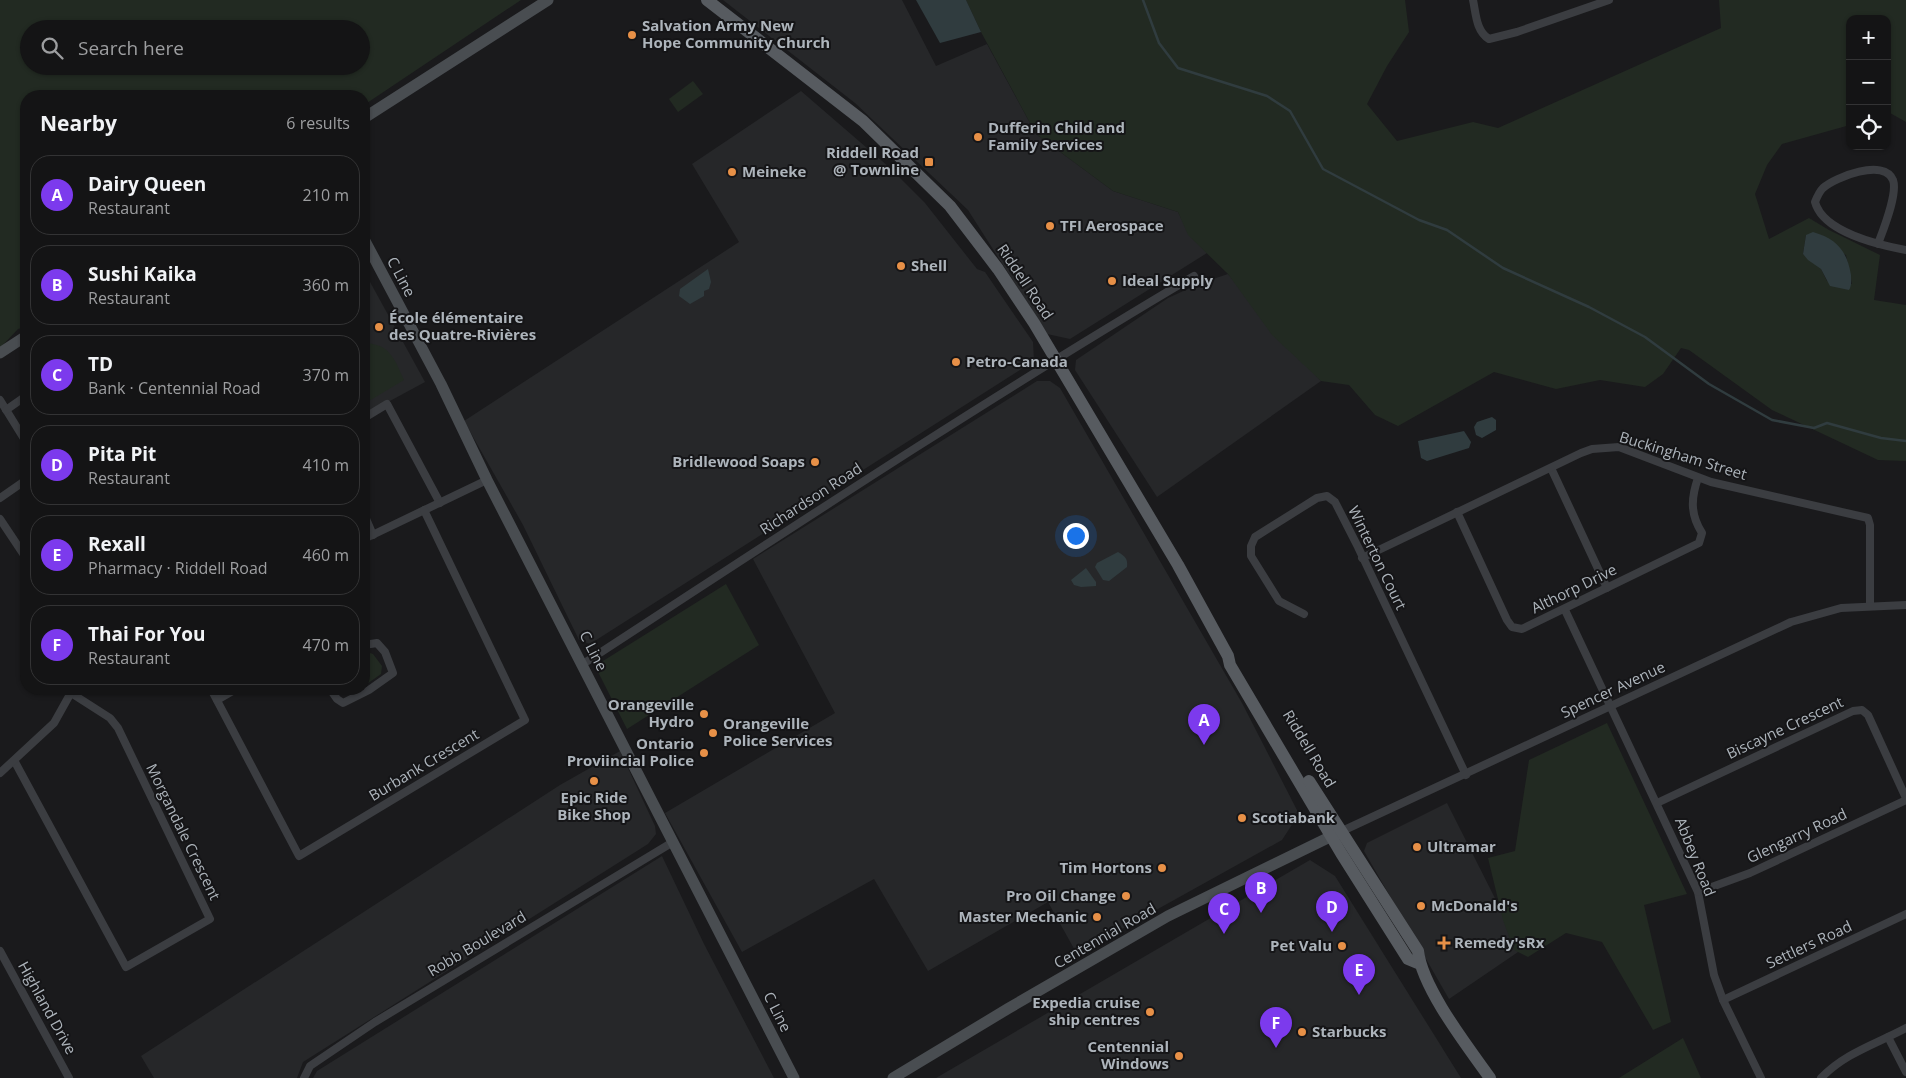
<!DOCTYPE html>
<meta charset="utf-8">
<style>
body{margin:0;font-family:"Open Sans",sans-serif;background:#212122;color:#f1f3f6}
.controls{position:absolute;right:15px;top:15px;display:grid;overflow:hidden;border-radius:10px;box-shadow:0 1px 4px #0004}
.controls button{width:45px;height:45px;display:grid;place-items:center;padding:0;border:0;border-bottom:1px solid #333334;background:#141415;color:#f1f3f6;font:25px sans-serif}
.you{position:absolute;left:1075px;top:535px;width:18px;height:18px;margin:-12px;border:4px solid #fff;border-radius:50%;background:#1a73e8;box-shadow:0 0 0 8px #1a73e833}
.badge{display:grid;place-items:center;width:32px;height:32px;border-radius:50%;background:#7c3aed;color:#fff;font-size:16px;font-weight:700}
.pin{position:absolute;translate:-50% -41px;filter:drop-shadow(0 1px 2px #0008)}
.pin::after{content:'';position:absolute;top:26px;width:18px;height:15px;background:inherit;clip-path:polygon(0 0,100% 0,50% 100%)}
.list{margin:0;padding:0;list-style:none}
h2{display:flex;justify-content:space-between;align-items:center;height:65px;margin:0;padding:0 20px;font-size:21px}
h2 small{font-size:16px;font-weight:400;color:#9d9ea0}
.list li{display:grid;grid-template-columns:32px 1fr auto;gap:15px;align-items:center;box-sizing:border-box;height:80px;margin:0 10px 10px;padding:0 10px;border:1px solid #333334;border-radius:20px}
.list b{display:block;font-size:19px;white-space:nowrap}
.list p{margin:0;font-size:16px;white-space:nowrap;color:#9d9ea0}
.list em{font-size:16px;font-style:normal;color:#9d9ea0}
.icon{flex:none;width:28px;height:28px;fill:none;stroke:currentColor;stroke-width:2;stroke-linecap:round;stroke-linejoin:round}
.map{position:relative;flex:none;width:1906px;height:1078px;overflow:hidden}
.search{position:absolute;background:#141415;box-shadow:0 1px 4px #0004;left:20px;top:20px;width:350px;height:55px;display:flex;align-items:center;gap:12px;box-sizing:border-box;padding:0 18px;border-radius:28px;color:#9d9ea0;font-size:19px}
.panel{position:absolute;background:#141415;box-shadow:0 1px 4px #0004;left:20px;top:90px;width:350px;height:605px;border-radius:20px}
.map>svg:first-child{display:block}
.built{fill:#262729}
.green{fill:#222a22;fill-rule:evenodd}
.water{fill:#303c3f}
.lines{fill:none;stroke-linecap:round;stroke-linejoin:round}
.stream{stroke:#303c3f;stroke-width:2.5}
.street{stroke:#3b3d41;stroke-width:8}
.secondary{stroke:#494d51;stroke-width:11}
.primary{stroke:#575b60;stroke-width:12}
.poi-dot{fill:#e79047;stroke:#151517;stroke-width:2}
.labels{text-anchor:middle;stroke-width:4;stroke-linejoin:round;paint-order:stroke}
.poi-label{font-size:15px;font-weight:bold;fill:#adb4bb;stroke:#151517;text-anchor:start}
.street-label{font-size:15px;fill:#adb4bb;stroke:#151517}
</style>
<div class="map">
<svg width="1906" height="1078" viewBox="0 0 1906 1078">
<rect width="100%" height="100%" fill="#1a1a1c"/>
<g class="built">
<polygon points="723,0 902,0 936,66 987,44 1036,134 1113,191 1178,212 1190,236 1207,253 1070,339 1047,334 968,210 855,103"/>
<polygon points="801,91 889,167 925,203 977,269 985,272 1033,342 1034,361 590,644 579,640 523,525 464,421 739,242 692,164"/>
<polygon points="364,271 425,382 364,415"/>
<polygon points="1228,274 1321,381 1157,497 1075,370 1076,360 1168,298 1201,283"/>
<polygon points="1037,381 1050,381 1060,388 1242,703 1299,814 1282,840 1077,954 1048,902 928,971 874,879 742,952 665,813 835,713 753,559"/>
<polygon points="620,751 655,826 656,834 648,844 303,1062 297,1078 154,1078 141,1056 560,785"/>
<polygon points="1447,803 1521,950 1449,999 1364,851 1367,843"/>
<polygon points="662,856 704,944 774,1078 313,1078 317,1071"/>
<polygon points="1310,860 1335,876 1461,1078 936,1078"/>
</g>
<g class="green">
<path d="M0,0H521L364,105V96H26V327L18,329L0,348ZM29,29H361V66H29Z"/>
<path d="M966,0H1405L1409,32L1387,66L1367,104L1397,141L1473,122L1498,128L1721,28L1719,0H1906V122L1890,113L1887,114V19H1850V125L1782,144L1767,165L1755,194L1769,239L1809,218L1829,230L1880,255L1874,300L1906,305V461L1878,460L1772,410L1689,350L1681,348L1663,374L1645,387L1600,380L1556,389L1494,372L1398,426L1375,415L1349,385L1321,381L1272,335L1228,274L1188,235L1178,212L1113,191L1036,134L981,32ZM1806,235L1846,255L1852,284L1827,281L1821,269L1803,254Z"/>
<polygon points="693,81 703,94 678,112 669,99"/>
<path d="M364,343C390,344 394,358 404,380L364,404Z"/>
<polygon points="726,584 759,645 627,729 595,666"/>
<polygon points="367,652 373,654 382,666 381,674 364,686 364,653"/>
<polygon points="1607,723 1687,894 1644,905 1671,1022 1653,1030 1602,942 1566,933 1528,957 1514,950 1503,920 1488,858 1515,851 1529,760"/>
<polygon points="1683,1038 1701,1078 1619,1078"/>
</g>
<g class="water">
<polygon points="916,0 966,0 981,32 940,43"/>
<path d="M1813,232C1837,239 1847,251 1851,275C1851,281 1852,285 1849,290L1830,286L1821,269L1808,260L1803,254L1806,235Z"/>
<polygon points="708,269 711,282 709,289 704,291 704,296 690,304 679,296 680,289"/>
<polygon points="1492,417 1496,420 1496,430 1482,438 1476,435 1474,427 1477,422"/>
<polygon points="1464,431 1471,442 1469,448 1427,461 1421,458 1418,441"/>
<path d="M1118,552C1125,556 1128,559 1127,567L1109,581L1103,580L1095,567L1097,563Z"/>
<polygon points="1086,568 1096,582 1096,586 1081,587 1074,585 1071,580"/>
</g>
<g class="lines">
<polyline class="stream" points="1143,0 1159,43 1178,68 1267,96 1290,111 1323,169 1419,220 1447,230 1503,268 1589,307 1645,337 1709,384 1772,420 1814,428 1827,423 1881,438 1906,441"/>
<g class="street">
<path d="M1473,0C1476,14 1476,31 1489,39L1517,32L1609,0"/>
<path d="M1878,244C1883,230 1898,194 1893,180C1884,158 1835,177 1823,188C1819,192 1817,197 1815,202C1823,232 1879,245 1906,250"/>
<polyline points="0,400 26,442"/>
<polyline points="6,410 26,396"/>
<polyline points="364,418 387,404 440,503"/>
<polyline points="1551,468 1607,588"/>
<polyline points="0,498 26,480"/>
<path d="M1457,512L1507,620L1512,627L1522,629L1699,543L1702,533C1690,514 1691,498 1698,478"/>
<polyline points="364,514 373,535"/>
<polyline points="0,519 26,558"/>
<polyline points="364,539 487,480"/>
<polyline points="1362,558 1581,453 1592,449 1619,447 1711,482 1868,518 1870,525 1870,606"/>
<polyline points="1565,610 1698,892 1714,975 1723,1000 1761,1078"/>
<polyline points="1304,614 1279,601 1251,556 1251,546 1255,537 1317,498 1327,496 1335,502 1358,547 1466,775"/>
<path d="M583,664C785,532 986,399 1194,276"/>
<polyline points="211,689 299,856 525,720 424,510"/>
<polyline points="330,689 337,699 343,703 369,690 393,673 385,652 377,643 364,645"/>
<polyline points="217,700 236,689"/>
<polyline points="15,762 126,967 210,919 118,728 110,718 71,693"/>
<polyline points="0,773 54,723 73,689"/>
<polyline points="1657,803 1853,711 1862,710 1868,715 1906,798"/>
<polyline points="1340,832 1791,622 1841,608 1906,605"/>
<polyline points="1698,892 1750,873 1906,800"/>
<polyline points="0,951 69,1078"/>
<polyline points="1723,1000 1906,914"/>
<polyline points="1888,1037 1906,1072"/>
<polyline points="304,1078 310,1066 375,1022 673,842"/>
<path d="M1821,1078C1845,1053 1876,1044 1906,1028"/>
</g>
<g class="secondary">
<polyline points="364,118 548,0"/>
<polyline points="364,239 441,384 487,480 794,1078"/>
<polyline points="0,353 26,336"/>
<polyline points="893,1078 1009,1008 1168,916 1338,833"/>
</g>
<g class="primary">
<polyline points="707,0 863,121 950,206 998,269 1034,323 1178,565 1228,656 1230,665 1341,853 1408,959 1420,964"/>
<path d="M1309,781L1418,951C1422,988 1468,1047 1490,1078"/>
</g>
</g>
<g class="poi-dot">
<circle cx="632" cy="35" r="5"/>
<circle cx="978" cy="137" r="5"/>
<rect x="924" y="157" width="10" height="10" rx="2.5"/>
<circle cx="732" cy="172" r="5"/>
<circle cx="1050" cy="226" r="5"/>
<circle cx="901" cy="266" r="5"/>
<circle cx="1112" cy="281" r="5"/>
<circle cx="379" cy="327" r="5"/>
<circle cx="956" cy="362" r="5"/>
<circle cx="815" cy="462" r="5"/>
<circle cx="704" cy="714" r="5"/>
<circle cx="713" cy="733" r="5"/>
<circle cx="704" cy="753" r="5"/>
<circle cx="594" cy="781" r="5"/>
<circle cx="1242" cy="818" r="5"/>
<circle cx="1417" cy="847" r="5"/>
<circle cx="1162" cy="868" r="5"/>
<circle cx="1126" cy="896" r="5"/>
<circle cx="1421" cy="906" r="5"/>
<circle cx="1097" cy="917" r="5"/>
<path d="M1441.5 935.5h5v5h5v5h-5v5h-5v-5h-5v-5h5z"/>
<circle cx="1342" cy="946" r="5"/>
<circle cx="1150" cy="1012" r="5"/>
<circle cx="1302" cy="1032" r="5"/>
<circle cx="1179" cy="1056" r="5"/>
</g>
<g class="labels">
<g class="poi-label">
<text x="642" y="31">Salvation Army New<tspan x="642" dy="17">Hope Community Church</tspan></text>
<text x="988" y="133">Dufferin Child and<tspan x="988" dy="17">Family Services</tspan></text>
<text x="919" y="158" text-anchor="end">Riddell Road<tspan x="919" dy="17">@ Townline</tspan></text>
<text x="742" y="177">Meineke</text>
<text x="1060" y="231">TFI Aerospace</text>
<text x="911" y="271">Shell</text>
<text x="1122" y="286">Ideal Supply</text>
<text x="389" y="323">École élémentaire<tspan x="389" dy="17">des Quatre-Rivières</tspan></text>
<text x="966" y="367">Petro-Canada</text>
<text x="805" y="467" text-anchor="end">Bridlewood Soaps</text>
<text x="694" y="710" text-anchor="end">Orangeville<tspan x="694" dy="17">Hydro</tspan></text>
<text x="723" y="729">Orangeville<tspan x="723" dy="17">Police Services</tspan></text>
<text x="694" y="749" text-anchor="end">Ontario<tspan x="694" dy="17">Proviincial Police</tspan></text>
<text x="594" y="803" text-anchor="middle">Epic Ride<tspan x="594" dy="17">Bike Shop</tspan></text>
<text x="1252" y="823">Scotiabank</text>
<text x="1427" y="852">Ultramar</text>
<text x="1152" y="873" text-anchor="end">Tim Hortons</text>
<text x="1116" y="901" text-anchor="end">Pro Oil Change</text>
<text x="1431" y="911">McDonald's</text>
<text x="1087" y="922" text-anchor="end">Master Mechanic</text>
<text x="1454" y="948">Remedy'sRx</text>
<text x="1332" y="951" text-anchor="end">Pet Valu</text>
<text x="1140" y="1008" text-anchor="end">Expedia cruise<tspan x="1140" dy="17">ship centres</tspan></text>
<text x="1312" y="1037">Starbucks</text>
<text x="1169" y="1052" text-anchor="end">Centennial<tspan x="1169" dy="17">Windows</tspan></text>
</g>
<g class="street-label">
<text transform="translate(401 277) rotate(62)" y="5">C Line</text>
<text transform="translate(1025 282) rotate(56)" y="5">Riddell Road</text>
<text transform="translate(1683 456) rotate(17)" y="5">Buckingham Street</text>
<text transform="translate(811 499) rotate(-33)" y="5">Richardson Road</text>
<text transform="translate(1377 558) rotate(64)" y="5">Winterton Court</text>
<text transform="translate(1574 589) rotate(-26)" y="5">Althorp Drive</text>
<text transform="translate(593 651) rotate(63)" y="5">C Line</text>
<text transform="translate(1613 690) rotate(-25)" y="5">Spencer Avenue</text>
<text transform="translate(1785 728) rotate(-25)" y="5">Biscayne Crescent</text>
<text transform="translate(1309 749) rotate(59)" y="5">Riddell Road</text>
<text transform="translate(424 765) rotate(-31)" y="5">Burbank Crescent</text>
<text transform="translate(183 832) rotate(64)" y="5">Morgandale Crescent</text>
<text transform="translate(1797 836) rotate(-25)" y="5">Glengarry Road</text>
<text transform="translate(1695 857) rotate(68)" y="5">Abbey Road</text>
<text transform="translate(1105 936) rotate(-30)" y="5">Centennial Road</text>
<text transform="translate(477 944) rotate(-31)" y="5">Robb Boulevard</text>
<text transform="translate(1809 945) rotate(-25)" y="5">Settlers Road</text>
<text transform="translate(47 1008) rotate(61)" y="5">Highland Drive</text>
<text transform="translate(777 1012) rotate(63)" y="5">C Line</text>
</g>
</g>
</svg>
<div class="controls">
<button>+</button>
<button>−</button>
<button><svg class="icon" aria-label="locate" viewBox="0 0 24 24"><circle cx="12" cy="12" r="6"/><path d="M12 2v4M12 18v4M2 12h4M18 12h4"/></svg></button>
</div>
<div class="you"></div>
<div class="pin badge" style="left:1204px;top:745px">A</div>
<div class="pin badge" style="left:1261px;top:913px">B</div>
<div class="pin badge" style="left:1224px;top:934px">C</div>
<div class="pin badge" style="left:1332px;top:932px">D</div>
<div class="pin badge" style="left:1359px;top:995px">E</div>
<div class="pin badge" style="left:1276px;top:1048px">F</div>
<div class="search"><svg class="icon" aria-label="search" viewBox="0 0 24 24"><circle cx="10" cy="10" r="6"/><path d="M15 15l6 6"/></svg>Search here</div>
<section class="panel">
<h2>Nearby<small>6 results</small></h2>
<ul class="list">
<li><span class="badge">A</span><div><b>Dairy Queen</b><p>Restaurant</p></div><em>210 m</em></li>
<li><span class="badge">B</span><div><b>Sushi Kaika</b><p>Restaurant</p></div><em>360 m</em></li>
<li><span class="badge">C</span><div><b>TD</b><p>Bank · Centennial Road</p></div><em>370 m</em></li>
<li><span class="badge">D</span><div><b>Pita Pit</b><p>Restaurant</p></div><em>410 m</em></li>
<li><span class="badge">E</span><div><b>Rexall</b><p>Pharmacy · Riddell Road</p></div><em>460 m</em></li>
<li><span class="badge">F</span><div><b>Thai For You</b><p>Restaurant</p></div><em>470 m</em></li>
</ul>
</section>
</div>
